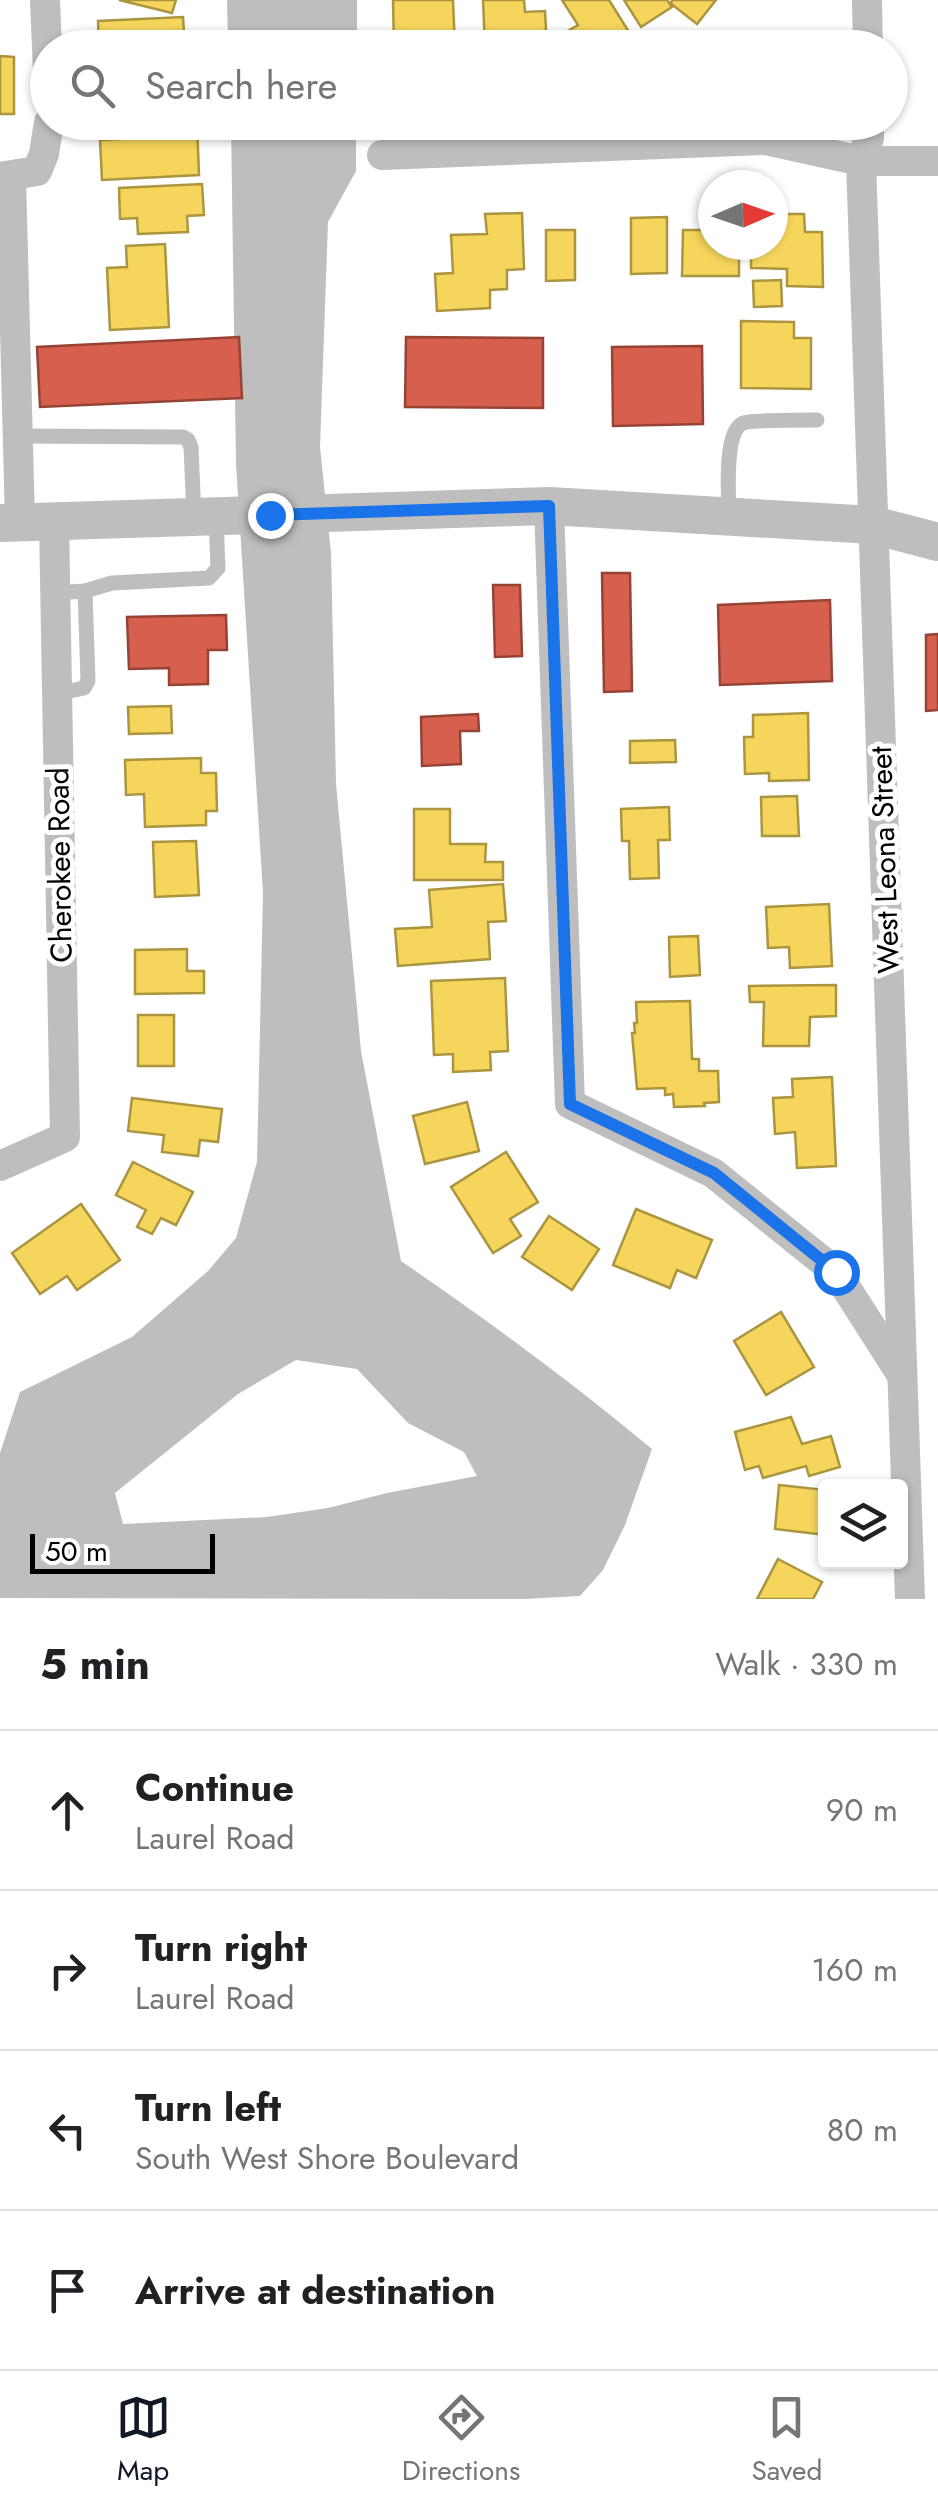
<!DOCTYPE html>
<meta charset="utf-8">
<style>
body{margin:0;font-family:Jost,sans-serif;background:#f2f2f2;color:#202124}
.controls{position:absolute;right:30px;bottom:30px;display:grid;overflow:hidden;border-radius:10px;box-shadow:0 2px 8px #0004}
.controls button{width:90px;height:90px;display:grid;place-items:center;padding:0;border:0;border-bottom:2px solid #e0e0e0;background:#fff;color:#202124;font:50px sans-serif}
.compass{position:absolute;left:698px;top:170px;width:90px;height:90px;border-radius:50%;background:#fff;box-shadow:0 2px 8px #0004;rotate:88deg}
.scale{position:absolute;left:30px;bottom:25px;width:185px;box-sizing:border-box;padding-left:10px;border:5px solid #000;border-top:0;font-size:28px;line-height:35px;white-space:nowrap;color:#000;-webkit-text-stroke:8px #fff;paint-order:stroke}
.stop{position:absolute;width:30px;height:30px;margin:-22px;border:8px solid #1a73e8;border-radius:50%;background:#fff}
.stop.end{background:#1a73e8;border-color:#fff;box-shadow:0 2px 10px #0008}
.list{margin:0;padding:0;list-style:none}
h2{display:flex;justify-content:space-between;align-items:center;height:130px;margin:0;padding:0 40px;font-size:42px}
h2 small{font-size:32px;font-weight:400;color:#757577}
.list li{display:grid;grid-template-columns:65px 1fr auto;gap:30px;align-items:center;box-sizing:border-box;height:160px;padding:0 40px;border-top:2px solid #e0e0e0}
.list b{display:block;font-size:38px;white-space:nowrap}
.list p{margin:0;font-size:32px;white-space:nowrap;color:#757577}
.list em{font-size:32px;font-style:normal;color:#757577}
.icon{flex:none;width:55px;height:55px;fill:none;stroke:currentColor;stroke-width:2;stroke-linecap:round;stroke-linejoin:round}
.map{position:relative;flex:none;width:938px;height:1599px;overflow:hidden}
.search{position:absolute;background:#fff;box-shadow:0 2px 8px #0004;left:30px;right:30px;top:30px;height:110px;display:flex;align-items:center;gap:25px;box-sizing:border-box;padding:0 35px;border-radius:55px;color:#757577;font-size:38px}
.sheet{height:770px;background:#fff}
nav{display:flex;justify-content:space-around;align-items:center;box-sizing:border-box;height:140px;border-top:2px solid #e0e0e0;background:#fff;font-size:28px;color:#757577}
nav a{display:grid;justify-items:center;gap:5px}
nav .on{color:#111827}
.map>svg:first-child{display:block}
.water{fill:#bebebe;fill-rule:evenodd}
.homes{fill:#f6d55c;stroke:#ac9540;stroke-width:2.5}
.shops{fill:#d6604d;stroke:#964336;stroke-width:2.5}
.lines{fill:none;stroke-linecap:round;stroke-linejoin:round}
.service{stroke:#bebebe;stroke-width:15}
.minor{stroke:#bebebe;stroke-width:30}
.tertiary{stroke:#bebebe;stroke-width:38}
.route{stroke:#1a73e8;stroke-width:12}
.labels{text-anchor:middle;stroke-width:10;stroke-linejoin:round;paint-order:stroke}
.street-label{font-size:30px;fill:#000;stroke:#fff}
</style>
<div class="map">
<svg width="938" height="1599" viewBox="0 0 938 1599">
<rect width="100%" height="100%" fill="#fff"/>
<g class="water">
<polygon points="227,0 357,0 357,47 228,47"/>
<path d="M231,123H356V171L328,222L320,447L331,553L336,784L361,1051L401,1261C487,1320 572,1382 652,1449L625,1525L603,1570L580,1596L525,1599L0,1598V1453L20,1392L132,1337L208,1271L236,1238L257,1162L263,893L236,464ZM296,1360L357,1369L408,1423L464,1452L477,1476L387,1493L328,1508L267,1517L123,1524L115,1493L238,1394Z"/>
</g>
<g class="homes">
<polygon points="119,0 176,0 172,13"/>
<polygon points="393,0 453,0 455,48 394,48"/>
<polygon points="483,0 524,0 525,12 545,11 547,48 485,48"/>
<polygon points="562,0 609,0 639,48 569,48 561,35 578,25"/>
<polygon points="624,0 667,0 672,7 641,27"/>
<polygon points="673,0 716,0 697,24 670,3"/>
<polygon points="183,17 185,48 99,48 98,21"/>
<polygon points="0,56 14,57 14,114 0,114"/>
<polygon points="138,122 197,122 199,175 102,180 100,140 139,138"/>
<polygon points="202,184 204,215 187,216 188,232 138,234 137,218 120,219 119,188"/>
<polygon points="522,213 524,269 507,270 507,289 490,290 490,308 437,311 435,274 453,273 451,235 487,234 485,214"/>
<polygon points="773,214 804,214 805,232 822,232 823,287 787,286 787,269 751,268 751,245 773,245"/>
<polygon points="667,217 667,273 631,274 631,218"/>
<polygon points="546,230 575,230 575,280 546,281"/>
<polygon points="683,230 713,230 713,245 739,245 739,276 682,276"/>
<polygon points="165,244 169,327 110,330 107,268 127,267 126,246"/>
<polygon points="781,280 782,306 754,307 753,281"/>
<polygon points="741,321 794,322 794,338 811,338 811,389 741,388"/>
<polygon points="171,706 172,733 129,734 128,707"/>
<polygon points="808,713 809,780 769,781 769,773 745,774 744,737 753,737 753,715"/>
<polygon points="675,740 676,762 630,763 630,741"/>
<polygon points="201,758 201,773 216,773 217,811 206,811 206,825 145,827 144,794 126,795 125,760"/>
<polygon points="797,796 799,836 762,836 761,797"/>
<polygon points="669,807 670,840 658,840 659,878 630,879 629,841 622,841 621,809"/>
<polygon points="414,809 450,809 450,844 486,844 485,862 503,862 503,880 414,880"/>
<polygon points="196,841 199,895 155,897 153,842"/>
<polygon points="503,884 506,921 488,922 490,959 398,966 395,929 432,927 429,890"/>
<polygon points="829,904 832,966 790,968 789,947 768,948 766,907"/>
<polygon points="698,936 700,975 670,977 669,937"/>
<polygon points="187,949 187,971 204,971 204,993 135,994 135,950"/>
<polygon points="505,978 508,1051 490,1052 491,1070 453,1072 453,1054 434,1055 431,981"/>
<polygon points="836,985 836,1016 810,1017 809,1046 763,1046 764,1002 750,1002 749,986"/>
<polygon points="690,1001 692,1059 699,1059 699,1071 718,1071 719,1102 704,1103 705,1106 674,1107 673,1094 665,1095 665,1088 637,1089 632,1033 635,1033 634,1023 637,1023 636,1002"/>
<rect x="138" y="1015" width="36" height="51"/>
<polygon points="832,1077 836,1166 797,1168 795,1132 775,1134 773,1098 793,1097 792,1079"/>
<polygon points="132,1098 222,1109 218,1142 200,1140 198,1156 162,1152 164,1135 128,1131"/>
<polygon points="467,1102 479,1151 425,1164 413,1116"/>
<polygon points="506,1152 538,1202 510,1219 521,1236 493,1253 451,1187"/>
<polygon points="133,1162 193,1192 176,1225 161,1218 152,1234 137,1227 146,1210 116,1195"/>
<polygon points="81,1204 120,1260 77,1290 67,1276 40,1294 12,1253"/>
<polygon points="636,1209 712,1240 696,1278 677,1270 670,1288 613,1265"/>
<polygon points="549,1216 599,1249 572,1290 522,1257"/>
<polygon points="781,1312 814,1367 766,1395 734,1341"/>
<polygon points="791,1417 802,1444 831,1436 840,1467 809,1476 806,1466 763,1478 759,1466 745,1470 735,1432"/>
<polygon points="779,1485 826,1490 826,1535 775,1529"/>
<polygon points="778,1559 822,1582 813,1599 757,1599"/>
</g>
<g class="shops">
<polygon points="239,337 242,398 40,407 37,347"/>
<polygon points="406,337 543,338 543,408 405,407"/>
<polygon points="702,346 703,424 613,426 612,347"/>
<polygon points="602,573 630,573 632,691 604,692"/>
<polygon points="493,585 520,585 522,656 495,657"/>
<polygon points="830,600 832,681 720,685 718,605"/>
<polygon points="226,615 227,650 208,650 208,684 169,685 169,668 129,669 127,617"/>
<polygon points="938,634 938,710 926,711 926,635"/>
<polygon points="478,714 479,731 460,731 461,764 422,766 421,717"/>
</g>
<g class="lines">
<g class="service">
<polyline points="16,436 183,437 188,440 191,447 194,517"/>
<path d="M729,517C729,497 723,432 743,423C751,420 804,420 817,420"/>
<polyline points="54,593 85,591 112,583 209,578 218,568 216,517"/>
<polyline points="56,694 84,688 88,681 85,591"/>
</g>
<g class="minor">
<polyline points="45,0 48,73"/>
<polyline points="867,0 868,48"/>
<polyline points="869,122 869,138 861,161 910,1599"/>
<polyline points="382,155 766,140 861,161 938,161"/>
<polyline points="0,177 37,171 44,154 49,122"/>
<polyline points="11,177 20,522"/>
<polyline points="549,506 570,1104 713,1173 836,1272 901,1374"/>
<polyline points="0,1166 65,1137 54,521"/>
</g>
<polyline class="tertiary" points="0,523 549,506 873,525 938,542"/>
</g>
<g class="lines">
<polyline class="route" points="270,515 549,506 570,1104 714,1173 836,1272"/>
</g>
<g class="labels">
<g class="street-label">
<text transform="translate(885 860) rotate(-92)" y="10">West Leona Street</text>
<text transform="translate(60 865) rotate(-91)" y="10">Cherokee Road</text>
</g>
</g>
</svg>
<div class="controls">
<button><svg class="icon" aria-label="layers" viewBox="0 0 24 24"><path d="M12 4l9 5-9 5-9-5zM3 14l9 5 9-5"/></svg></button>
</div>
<svg class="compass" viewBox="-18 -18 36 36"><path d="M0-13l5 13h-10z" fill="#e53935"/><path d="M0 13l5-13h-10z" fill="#757577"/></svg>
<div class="scale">50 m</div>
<div class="stop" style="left:836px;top:1272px"></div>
<div class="stop end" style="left:270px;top:515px"></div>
<div class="search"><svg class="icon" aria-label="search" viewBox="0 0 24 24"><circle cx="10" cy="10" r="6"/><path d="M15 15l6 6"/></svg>Search here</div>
</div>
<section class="sheet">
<h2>5 min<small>Walk · 330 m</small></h2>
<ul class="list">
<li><svg class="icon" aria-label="ahead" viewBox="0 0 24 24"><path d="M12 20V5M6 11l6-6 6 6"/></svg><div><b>Continue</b><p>Laurel Road</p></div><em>90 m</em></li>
<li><svg class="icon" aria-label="right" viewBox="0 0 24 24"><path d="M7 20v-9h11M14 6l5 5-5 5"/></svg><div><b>Turn right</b><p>Laurel Road</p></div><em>160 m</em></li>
<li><svg class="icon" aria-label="left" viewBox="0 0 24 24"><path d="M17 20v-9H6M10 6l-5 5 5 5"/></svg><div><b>Turn left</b><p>South West Shore Boulevard</p></div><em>80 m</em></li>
<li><svg class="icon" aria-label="arrive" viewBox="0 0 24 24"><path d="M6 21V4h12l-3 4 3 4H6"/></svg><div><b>Arrive at destination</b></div></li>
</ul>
</section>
<nav>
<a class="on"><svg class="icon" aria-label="map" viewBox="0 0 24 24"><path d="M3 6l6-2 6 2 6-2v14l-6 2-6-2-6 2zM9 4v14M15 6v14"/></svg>Map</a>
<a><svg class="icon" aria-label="directions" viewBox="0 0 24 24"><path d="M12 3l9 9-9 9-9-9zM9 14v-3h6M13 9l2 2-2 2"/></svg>Directions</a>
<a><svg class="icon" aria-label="saved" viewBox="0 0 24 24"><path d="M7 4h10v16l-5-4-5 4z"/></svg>Saved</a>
</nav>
